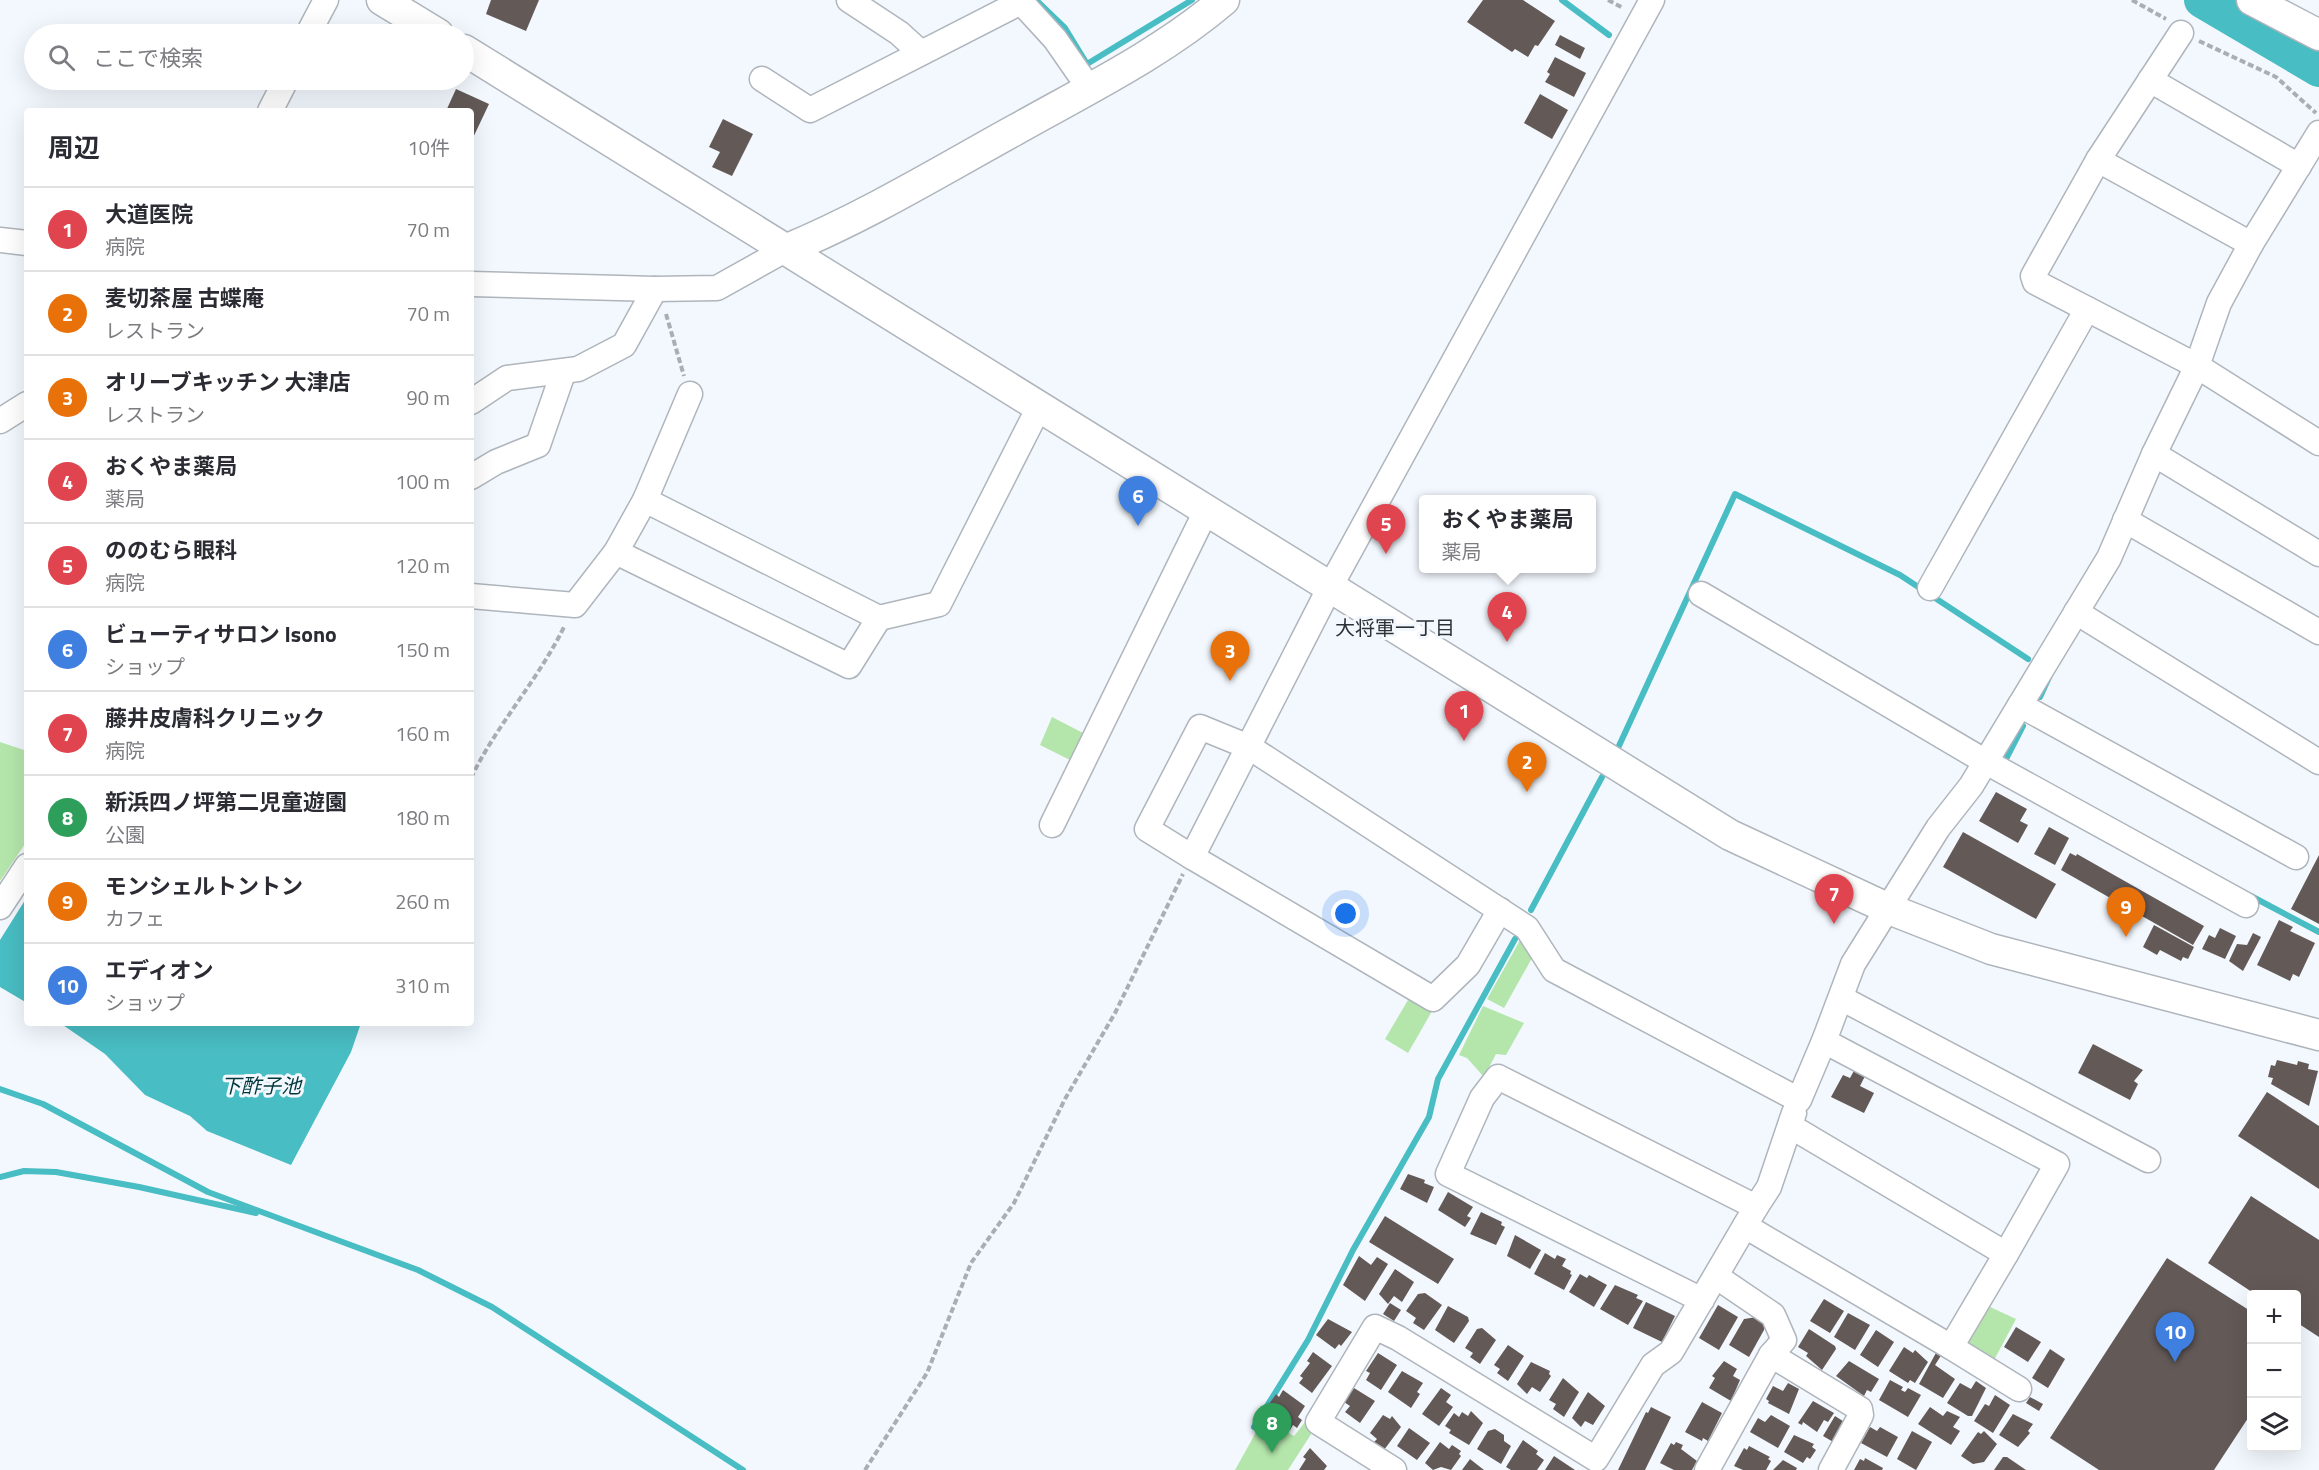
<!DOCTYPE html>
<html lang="ja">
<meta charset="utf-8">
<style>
body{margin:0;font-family:"Titillium Web","Noto Sans JP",sans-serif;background:#f2f2f3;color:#2b2b33}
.controls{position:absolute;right:18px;bottom:18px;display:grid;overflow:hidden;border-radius:6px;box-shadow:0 6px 24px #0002}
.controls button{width:54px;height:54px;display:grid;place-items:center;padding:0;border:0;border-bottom:2px solid #e1e1e2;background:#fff;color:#2b2b33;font:30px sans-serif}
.you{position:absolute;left:1346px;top:914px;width:21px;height:21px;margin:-15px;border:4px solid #fff;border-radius:50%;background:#1a73e8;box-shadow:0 0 0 9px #1a73e833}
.badge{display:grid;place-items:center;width:39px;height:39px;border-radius:50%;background:#0f766e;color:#fff;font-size:20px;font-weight:700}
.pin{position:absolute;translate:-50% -50px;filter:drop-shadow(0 2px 3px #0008)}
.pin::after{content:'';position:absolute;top:32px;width:21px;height:18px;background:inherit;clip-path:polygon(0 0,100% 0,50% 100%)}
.popup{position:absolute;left:1419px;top:495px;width:177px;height:78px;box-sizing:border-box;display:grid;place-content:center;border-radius:6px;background:#fff;filter:drop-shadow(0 2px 4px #0005);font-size:20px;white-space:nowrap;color:#7c7c81}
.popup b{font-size:22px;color:#2b2b33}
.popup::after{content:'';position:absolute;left:50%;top:100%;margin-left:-12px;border:12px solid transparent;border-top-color:#fff}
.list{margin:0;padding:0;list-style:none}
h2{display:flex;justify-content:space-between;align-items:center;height:78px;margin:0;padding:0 24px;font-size:26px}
h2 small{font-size:20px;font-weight:400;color:#7c7c81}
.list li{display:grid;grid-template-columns:39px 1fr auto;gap:18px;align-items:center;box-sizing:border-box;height:84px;padding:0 24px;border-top:2px solid #e1e1e2}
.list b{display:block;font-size:22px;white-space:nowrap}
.list p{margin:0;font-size:20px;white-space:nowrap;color:#7c7c81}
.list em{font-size:20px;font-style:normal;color:#7c7c81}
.icon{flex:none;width:33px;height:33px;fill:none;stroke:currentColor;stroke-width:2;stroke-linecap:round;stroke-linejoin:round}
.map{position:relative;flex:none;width:2319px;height:1470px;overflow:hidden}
.search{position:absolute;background:#fff;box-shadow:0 6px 24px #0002;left:24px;top:24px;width:450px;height:66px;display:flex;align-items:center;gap:15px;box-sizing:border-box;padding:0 21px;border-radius:33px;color:#7c7c81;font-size:22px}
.panel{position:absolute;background:#fff;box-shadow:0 6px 24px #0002;left:24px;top:108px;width:450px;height:918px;border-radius:6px}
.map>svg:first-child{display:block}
.green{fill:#b4e6ab}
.water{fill:#48bdc3}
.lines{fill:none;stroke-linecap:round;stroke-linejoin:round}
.stream{stroke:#48bdc3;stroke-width:6}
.river{stroke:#48bdc3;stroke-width:36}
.building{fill:#635a58}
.minor-casing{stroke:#afb5bc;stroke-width:27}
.tertiary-casing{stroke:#afb5bc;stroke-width:33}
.path{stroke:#aaaeb3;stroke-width:4;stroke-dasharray:6 3;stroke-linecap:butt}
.minor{stroke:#fff;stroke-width:24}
.tertiary{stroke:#fff;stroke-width:30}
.labels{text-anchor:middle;stroke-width:6;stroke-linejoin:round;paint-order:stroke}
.neighbourhood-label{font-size:20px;fill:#2c3136;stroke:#f3f8fe}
.water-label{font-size:20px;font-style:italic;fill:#00373a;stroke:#f3f8fe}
</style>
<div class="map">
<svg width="2319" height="1470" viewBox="0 0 2319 1470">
<rect width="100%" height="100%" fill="#f3f8fe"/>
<g class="green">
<polygon points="1052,717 1087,735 1074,762 1040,745"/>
<polygon points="0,742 27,751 27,841 0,881"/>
<polygon points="1524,933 1536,951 1504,1008 1487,999"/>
<polygon points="1411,995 1435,1006 1408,1053 1385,1039"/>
<polygon points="1483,1006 1524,1023 1506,1055 1496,1054 1484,1077 1467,1058 1459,1055"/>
<polygon points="1986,1305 2016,1319 1993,1362 1966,1344"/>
<polygon points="1264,1418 1294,1436 1306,1421 1315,1428 1288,1470 1235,1470"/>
</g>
<g class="water">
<polygon points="27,897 27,1003 0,987 0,940"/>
<polygon points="60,1023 361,1023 351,1052 291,1165 207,1131 190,1116 145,1095 105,1054"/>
</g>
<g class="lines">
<g class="stream">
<polyline points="1036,0 1065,28 1087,64 1192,0"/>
<polyline points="1562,0 1609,35"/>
<polyline points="2040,697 2051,673"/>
<polyline points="1618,748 1735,494 1900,575 2028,659"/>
<polyline points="2007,764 2004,763 2023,726"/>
<polyline points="2251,896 2319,932"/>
<polyline points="1531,910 1602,777"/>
<polyline points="0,1089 43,1104 208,1192 418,1270 492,1307 743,1470"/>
<polyline points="0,1177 24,1171 56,1172 139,1187 256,1213"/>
<polyline points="1254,1427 1308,1340 1353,1250 1429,1117 1438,1079 1515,939"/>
</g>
<polyline class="river" points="2202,0 2319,69"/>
</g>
<g class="building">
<polygon points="491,0 539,0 526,31 486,14"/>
<polygon points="1483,0 1523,0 1555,21 1538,46 1535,45 1528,57 1515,49 1512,52 1467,22"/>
<polygon points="1560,35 1585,48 1580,59 1555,45"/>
<polygon points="1555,57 1586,73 1574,97 1545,82 1550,74 1547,72"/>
<polygon points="456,89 489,104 471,142 471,111 446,111"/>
<polygon points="1540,94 1568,110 1552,139 1524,123"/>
<polygon points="723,119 753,134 732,176 712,167 720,152 709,147"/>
<polygon points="1996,792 2027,809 2020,821 2028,825 2018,843 1979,821"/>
<polygon points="2049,827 2069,838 2055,865 2034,854"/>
<polygon points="1963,832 2056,884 2036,919 1943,867"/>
<polygon points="2070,853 2076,856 2077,854 2204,926 2193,945 2061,870"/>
<polygon points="2319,855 2319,924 2291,909"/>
<polygon points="2279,920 2293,927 2290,931 2315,943 2299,977 2293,974 2290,981 2257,965"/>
<polygon points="2154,925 2194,947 2188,959 2183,957 2181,961 2160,950 2157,955 2143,947"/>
<polygon points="2220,928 2236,936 2225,959 2202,949 2209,935 2215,938"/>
<polygon points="2253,933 2261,937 2243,971 2229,961 2237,944 2247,945"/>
<polygon points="2093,1044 2143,1070 2134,1081 2138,1084 2130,1100 2078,1073"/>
<polygon points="2277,1060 2297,1065 2298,1061 2309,1064 2308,1069 2318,1071 2309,1106 2271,1084 2273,1078 2268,1077 2271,1065 2275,1066"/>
<polygon points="1856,1067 1867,1072 1860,1086 1874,1093 1864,1113 1831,1097 1843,1075 1850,1078"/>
<polygon points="2267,1092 2319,1126 2319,1189 2238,1136"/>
<polygon points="1408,1174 1425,1180 1424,1183 1434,1187 1427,1203 1400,1189"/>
<polygon points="1448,1192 1473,1207 1467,1216 1471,1218 1465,1227 1438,1210"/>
<polygon points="2251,1196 2319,1240 2319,1337 2296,1322 2296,1294 2255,1294 2208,1263"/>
<polygon points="1481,1212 1502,1222 1501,1225 1505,1227 1496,1245 1470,1234"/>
<polygon points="1385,1216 1454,1259 1438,1284 1369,1242"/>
<polygon points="1515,1235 1541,1250 1530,1269 1507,1256"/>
<polygon points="1545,1253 1555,1259 1557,1255 1566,1259 1562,1266 1571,1271 1570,1274 1572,1275 1564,1290 1534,1274"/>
<polygon points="1359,1256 1371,1265 1377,1257 1388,1264 1365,1301 1343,1285"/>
<polygon points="2167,1258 2252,1312 2252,1412 2214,1470 2099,1470 2050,1438"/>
<polygon points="1395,1269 1414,1282 1402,1302 1394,1296 1388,1304 1379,1294"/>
<polygon points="1580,1274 1587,1278 1589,1275 1607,1285 1594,1307 1569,1292"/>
<polygon points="1615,1285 1638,1295 1636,1298 1643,1301 1628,1325 1600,1309"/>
<polygon points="1425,1293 1442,1305 1424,1330 1413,1323 1416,1318 1406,1311 1418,1294"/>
<polygon points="1824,1299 1844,1311 1830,1333 1810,1321"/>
<polygon points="1646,1302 1675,1316 1662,1342 1633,1328"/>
<polygon points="1390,1303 1401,1310 1394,1321 1383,1314"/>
<polygon points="1718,1305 1738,1317 1719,1350 1699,1338"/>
<polygon points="1448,1306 1468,1317 1469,1321 1454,1343 1435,1330"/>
<polygon points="1848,1313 1870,1325 1855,1350 1834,1337"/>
<polygon points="1757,1317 1765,1322 1764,1330 1749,1357 1729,1345 1744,1319"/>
<polygon points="1328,1319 1352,1332 1341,1346 1339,1344 1335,1349 1316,1335"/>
<polygon points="2016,1327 2041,1342 2028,1362 2004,1347"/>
<polygon points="1482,1328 1496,1340 1480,1364 1470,1357 1473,1353 1465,1348 1477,1329"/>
<polygon points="1809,1329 1835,1346 1836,1349 1822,1370 1806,1356 1808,1353 1798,1347"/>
<polygon points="1876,1330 1894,1342 1878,1367 1860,1355"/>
<polygon points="1508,1345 1524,1356 1508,1381 1497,1373 1500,1369 1494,1365"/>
<polygon points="1904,1347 1913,1353 1915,1350 1928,1362 1915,1383 1910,1380 1908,1383 1889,1371"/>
<polygon points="2050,1349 2065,1359 2048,1388 2032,1378"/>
<polygon points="1937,1351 1942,1354 1935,1365 1955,1379 1943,1398 1919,1384"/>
<polygon points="1313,1352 1332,1366 1312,1393 1299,1383 1303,1378 1300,1376 1310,1363 1307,1361"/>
<polygon points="1378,1353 1397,1365 1381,1390 1366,1380 1370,1373 1366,1371"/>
<polygon points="1724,1361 1737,1369 1733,1376 1740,1380 1731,1401 1709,1388 1715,1378 1712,1376"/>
<polygon points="1849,1361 1879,1379 1871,1392 1867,1390 1864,1396 1836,1376"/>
<polygon points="1531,1362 1550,1371 1549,1374 1551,1376 1540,1392 1532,1387 1527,1394 1517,1384"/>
<polygon points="1402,1371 1423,1383 1417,1392 1420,1394 1411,1408 1388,1392"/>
<polygon points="1563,1378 1579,1392 1564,1417 1553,1409 1556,1404 1549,1400"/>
<polygon points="1890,1380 1903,1387 1901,1390 1905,1392 1908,1388 1921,1395 1908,1417 1879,1400"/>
<polygon points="1976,1381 1986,1388 1972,1416 1968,1416 1947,1403 1960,1383 1971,1389"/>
<polygon points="1788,1383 1799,1389 1789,1414 1768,1403 1769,1401 1766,1399 1773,1386 1783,1391"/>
<polygon points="1354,1388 1375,1401 1360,1423 1345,1412 1350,1406 1344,1402"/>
<polygon points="1441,1388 1451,1395 1446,1402 1453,1407 1439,1426 1422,1414"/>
<polygon points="1283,1390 1305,1406 1298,1417 1302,1420 1297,1428 1293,1425 1290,1430 1266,1414 1270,1409 1267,1407 1276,1394 1279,1397"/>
<polygon points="1588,1392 1605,1406 1593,1425 1585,1421 1581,1427 1572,1418"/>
<polygon points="1995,1395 2010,1405 1993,1433 1974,1421 1985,1404 1989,1406"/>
<polygon points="2030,1397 2043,1404 2039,1411 2026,1403"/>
<polygon points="1813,1401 1834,1413 1828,1422 1824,1420 1817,1432 1803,1422 1802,1425 1798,1423"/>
<polygon points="1702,1402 1722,1413 1708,1441 1703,1438 1702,1441 1685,1432"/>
<polygon points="1651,1407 1671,1417 1645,1470 1618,1470 1646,1412 1648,1413"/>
<polygon points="1930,1407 1943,1416 1947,1411 1960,1417 1953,1427 1960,1431 1951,1445 1918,1424"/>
<polygon points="1471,1411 1483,1423 1469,1445 1449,1433 1451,1430 1445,1426 1454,1413 1459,1417 1462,1412 1468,1416"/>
<polygon points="2013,1414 2033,1424 2028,1431 2030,1433 2018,1447 1999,1435"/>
<polygon points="1383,1415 1390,1419 1392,1416 1401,1427 1384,1450 1374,1442 1377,1439 1370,1433"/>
<polygon points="1771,1415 1790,1426 1778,1448 1750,1432 1758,1418 1765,1422"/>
<polygon points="1835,1416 1846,1423 1835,1443 1823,1436"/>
<polygon points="1870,1427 1877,1431 1880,1427 1898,1437 1887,1457 1861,1443"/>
<polygon points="1409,1428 1430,1443 1417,1460 1397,1446"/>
<polygon points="1495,1429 1504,1435 1504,1441 1511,1446 1501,1464 1477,1449 1488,1431"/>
<polygon points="1912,1431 1932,1442 1916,1470 1897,1459"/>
<polygon points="1984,1431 1997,1444 1984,1462 1973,1464 1961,1456 1978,1432 1981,1434"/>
<polygon points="1794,1435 1814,1444 1812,1447 1816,1450 1810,1459 1807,1457 1803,1463 1784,1452"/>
<polygon points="1523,1440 1538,1451 1536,1454 1544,1460 1537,1470 1511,1470 1506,1467"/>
<polygon points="1440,1442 1449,1449 1452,1445 1461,1451 1459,1454 1461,1456 1451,1470 1441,1467 1433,1470 1425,1463"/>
<polygon points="1676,1442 1683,1445 1681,1449 1697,1461 1692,1470 1674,1470 1660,1463 1671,1443 1674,1445"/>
<polygon points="1749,1446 1770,1457 1768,1459 1771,1461 1766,1470 1743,1470 1734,1466 1744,1448 1747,1450"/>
<polygon points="1310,1448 1327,1466 1324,1470 1299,1470 1306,1459 1303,1457"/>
<polygon points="1554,1456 1575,1470 1545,1470"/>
<polygon points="2003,1457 2007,1457 2026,1470 1994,1470"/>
<polygon points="1865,1458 1883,1468 1882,1470 1854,1470 1860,1459 1864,1461"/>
<polygon points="1470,1459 1484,1470 1462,1470"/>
<polygon points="1783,1460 1797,1468 1796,1470 1773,1470"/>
</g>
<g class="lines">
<defs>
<g id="minor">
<polyline points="849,0 899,33 921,53"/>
<polyline points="2181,33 2098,160 2033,276 2035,282 2197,366 2319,443"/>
<polyline points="308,34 326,0"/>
<polyline points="762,79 810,110 1021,2 1055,39 1089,88"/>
<polyline points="2150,80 2299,166"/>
<polyline points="270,111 286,80"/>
<polyline points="2098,160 2251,244"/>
<polyline points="0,240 27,243"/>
<polyline points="471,284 655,289 717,288 785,250"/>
<polyline points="471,402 507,378 578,369 624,345 655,289"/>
<polyline points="0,421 27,404"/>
<polyline points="2154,454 2319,554"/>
<polyline points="471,477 496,462 538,445 563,373"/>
<polyline points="645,500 690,394"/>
<polyline points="2125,520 2319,632"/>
<polyline points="1930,588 2087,309"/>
<polyline points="1701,594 1986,762 2246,905"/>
<polyline points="471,596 575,605 616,552"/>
<polyline points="2076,612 2319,762"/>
<polyline points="879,618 849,666 616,552 645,500 879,618 939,604 1039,407"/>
<polyline points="2020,705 2296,857"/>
<polyline points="1052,825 1206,511"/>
<polyline points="1192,857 1147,829 1200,727 1249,747 1527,928 1554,970 1799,1100 1824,1041"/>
<polyline points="0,907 27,866"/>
<polyline points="1500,910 1468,965 1433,999 1192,857 1330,587 1652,0"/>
<polyline points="1841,998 2148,1160"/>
<polyline points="1790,1126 2006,1254 2057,1164 1824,1041 1853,964 1938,828 1971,786 2109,558 2154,454 2197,366 2219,303 2251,244 2319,133"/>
<polyline points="1756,1207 1769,1187 1794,1113"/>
<polyline points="1745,1226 1951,1347 2006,1254"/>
<polyline points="1951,1347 2019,1389"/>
<polyline points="1771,1355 1860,1409 1861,1415 1831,1470"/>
<polyline points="1394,1470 1318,1422 1375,1327 1398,1338 1596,1459 1653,1365 1671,1352 1756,1207 1498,1077 1482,1098 1448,1174 1702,1300"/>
<polyline points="1707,1470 1771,1355 1784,1340 1773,1315 1717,1277"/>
</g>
<g id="tertiary">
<polyline points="382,0 438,34"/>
<polyline points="2252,0 2319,35"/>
<polyline points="464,50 1730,835 1889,909 1991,949 2319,1035"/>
<path d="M785,250C865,217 939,172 1015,130C1086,90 1162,53 1224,0"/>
</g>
</defs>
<use href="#minor" class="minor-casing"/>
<use href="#tertiary" class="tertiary-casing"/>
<g class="path">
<polyline points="1608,0 1623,8"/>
<polyline points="2132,0 2166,19"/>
<polyline points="2199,41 2276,77 2316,113"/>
<polyline points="666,314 684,376"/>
<path d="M471,778C497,724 539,679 565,625"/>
<polyline points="865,1470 927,1373 971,1263 1014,1203 1065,1099 1115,1013 1183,874"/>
</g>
<use href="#minor" class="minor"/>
<use href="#tertiary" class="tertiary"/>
</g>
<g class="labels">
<g class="neighbourhood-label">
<text x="1395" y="635">大将軍一丁目</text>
</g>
<g class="water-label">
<text x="261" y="1093">下酢子池</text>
</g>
</g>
</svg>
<div class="controls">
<button>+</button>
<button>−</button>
<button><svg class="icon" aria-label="layers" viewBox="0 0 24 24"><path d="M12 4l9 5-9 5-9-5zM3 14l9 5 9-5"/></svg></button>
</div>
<div class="you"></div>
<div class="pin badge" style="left:1464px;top:741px;background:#e0444e">1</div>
<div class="pin badge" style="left:1527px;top:792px;background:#e8710a">2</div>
<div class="pin badge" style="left:1230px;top:681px;background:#e8710a">3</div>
<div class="pin badge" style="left:1507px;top:642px;background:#e0444e">4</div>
<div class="popup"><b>おくやま薬局</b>薬局</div>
<div class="pin badge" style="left:1386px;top:554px;background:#e0444e">5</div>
<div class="pin badge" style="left:1138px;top:526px;background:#3f7fe0">6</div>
<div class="pin badge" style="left:1834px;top:924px;background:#e0444e">7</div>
<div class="pin badge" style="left:1272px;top:1453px;background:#2e9e5b">8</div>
<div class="pin badge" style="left:2126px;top:937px;background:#e8710a">9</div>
<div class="pin badge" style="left:2175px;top:1362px;background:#3f7fe0">10</div>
<div class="search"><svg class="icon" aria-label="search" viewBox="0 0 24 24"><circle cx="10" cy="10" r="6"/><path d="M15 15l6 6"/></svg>ここで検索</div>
<section class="panel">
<h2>周辺<small>10件</small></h2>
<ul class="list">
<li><span class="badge" style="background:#e0444e">1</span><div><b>大道医院</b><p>病院</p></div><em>70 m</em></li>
<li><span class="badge" style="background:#e8710a">2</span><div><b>麦切茶屋 古蝶庵</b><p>レストラン</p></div><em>70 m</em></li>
<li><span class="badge" style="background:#e8710a">3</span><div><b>オリーブキッチン 大津店</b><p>レストラン</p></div><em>90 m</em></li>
<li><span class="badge" style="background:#e0444e">4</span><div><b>おくやま薬局</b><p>薬局</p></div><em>100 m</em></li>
<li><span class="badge" style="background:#e0444e">5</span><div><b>ののむら眼科</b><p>病院</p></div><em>120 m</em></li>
<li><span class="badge" style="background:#3f7fe0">6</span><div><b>ビューティサロン Isono</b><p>ショップ</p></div><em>150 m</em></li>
<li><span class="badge" style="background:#e0444e">7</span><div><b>藤井皮膚科クリニック</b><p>病院</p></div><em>160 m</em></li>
<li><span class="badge" style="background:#2e9e5b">8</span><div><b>新浜四ノ坪第二児童遊園</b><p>公園</p></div><em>180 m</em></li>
<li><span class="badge" style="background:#e8710a">9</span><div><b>モンシェルトントン</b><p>カフェ</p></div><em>260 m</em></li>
<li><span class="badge" style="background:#3f7fe0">10</span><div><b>エディオン</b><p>ショップ</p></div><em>310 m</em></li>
</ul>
</section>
</div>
